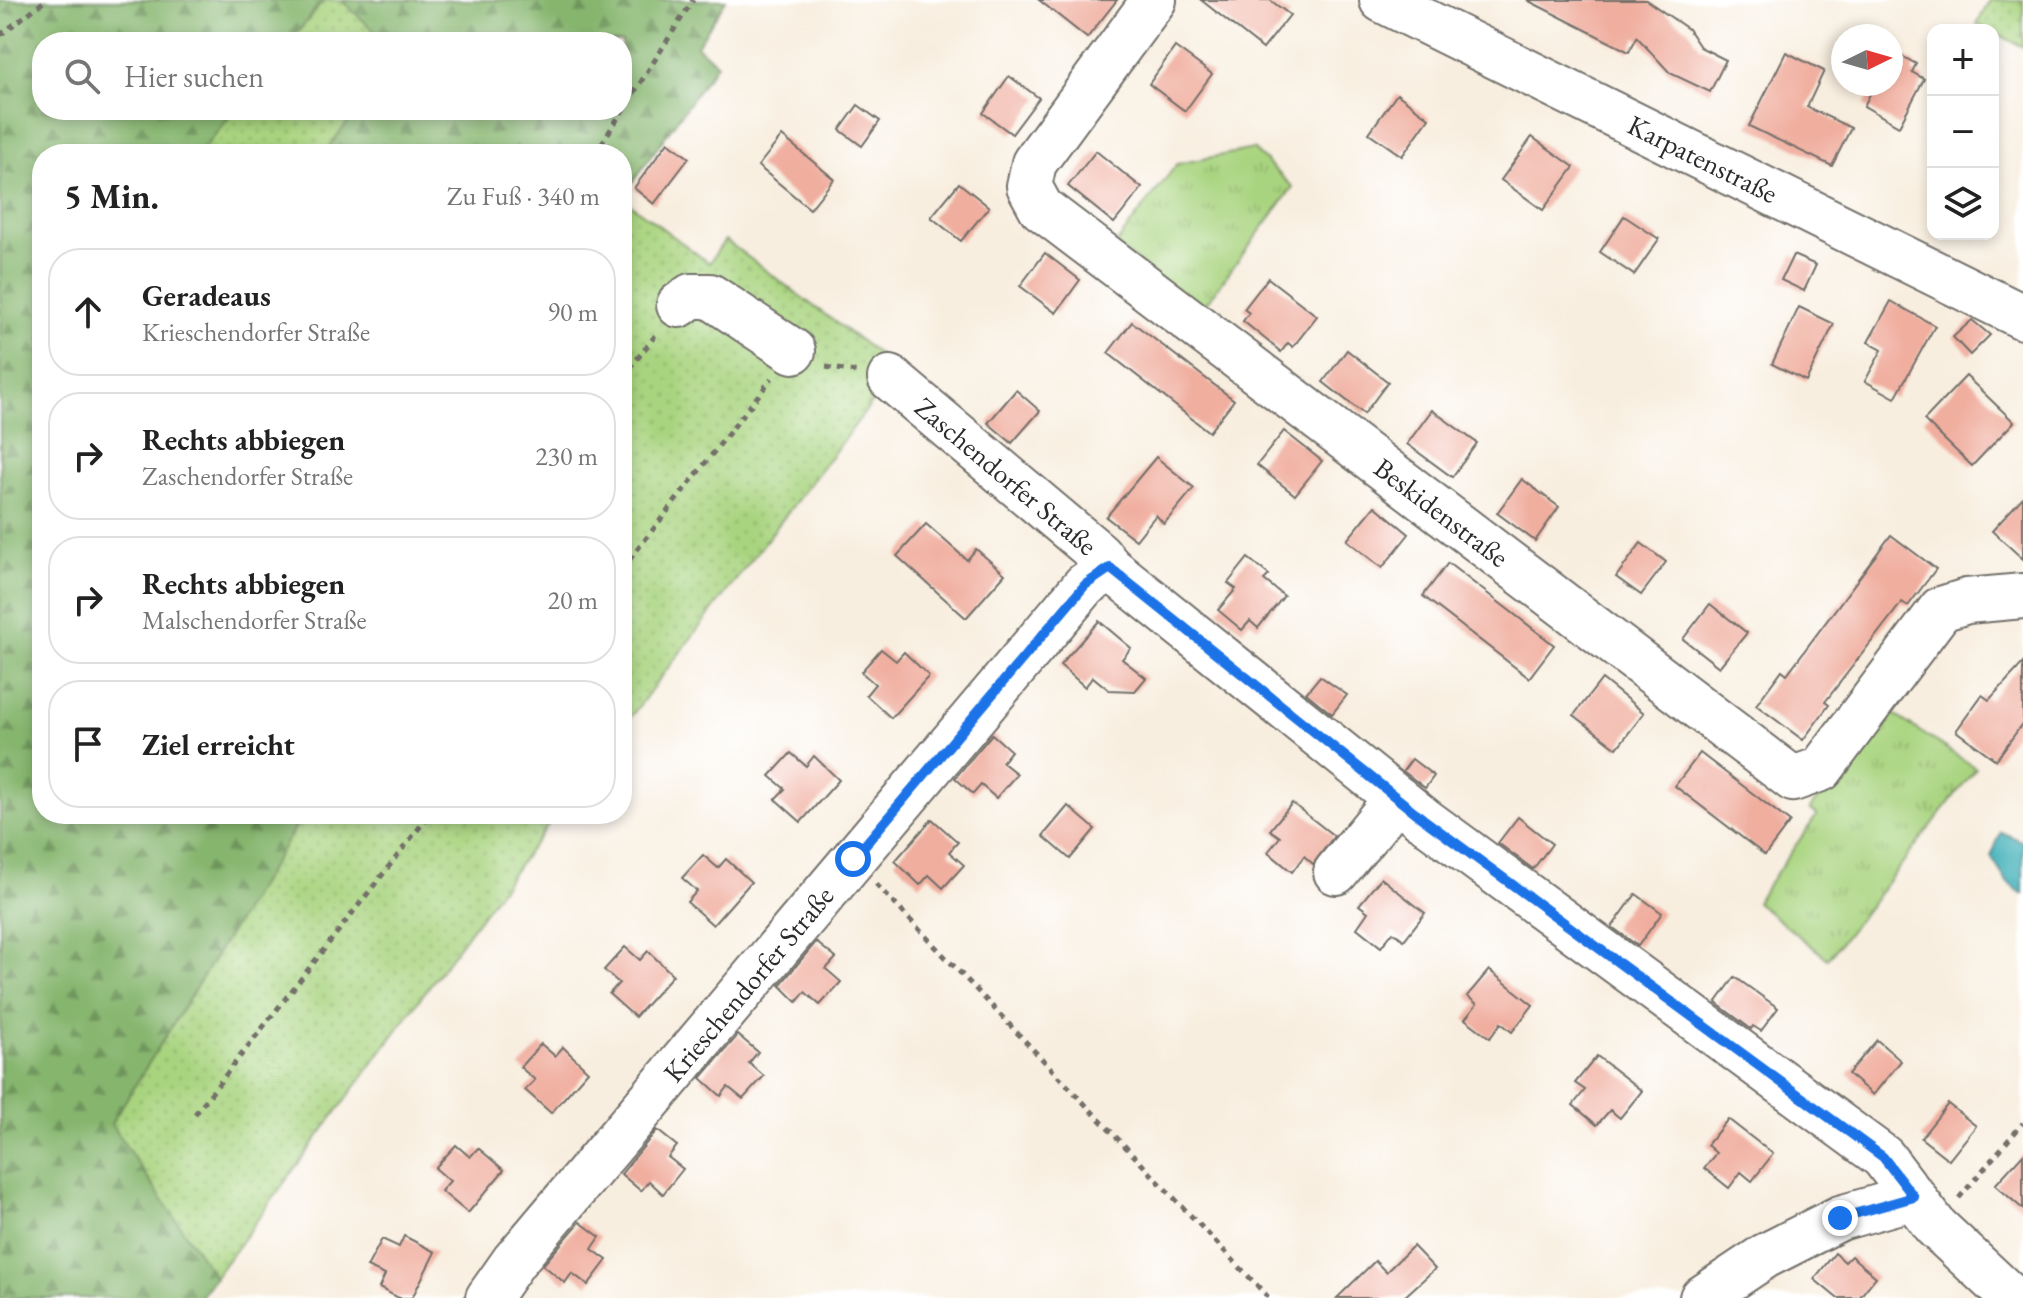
<!DOCTYPE html>
<html lang="de">
<meta charset="utf-8">
<style>
body{margin:0;font-family:"EB Garamond",serif;background:#f6f6f6;color:#222}
.controls{position:absolute;right:24px;top:24px;display:grid;overflow:hidden;border-radius:16px;box-shadow:0 4px 12px #0003}
.controls button{width:72px;height:72px;display:grid;place-items:center;padding:0;border:0;border-bottom:2px solid #e0e0e0;background:#fff;color:#222;font:40px sans-serif}
.compass{position:absolute;left:1831px;top:24px;width:72px;height:72px;border-radius:50%;background:#fff;box-shadow:0 4px 12px #0003;rotate:85deg}
.stop{position:absolute;width:24px;height:24px;margin:-18px;border:6px solid #1a73e8;border-radius:50%;background:#fff}
.stop.end{background:#1a73e8;border-color:#fff;box-shadow:0 2px 8px #0008}
.list{margin:0;padding:0;list-style:none}
h2{display:flex;justify-content:space-between;align-items:center;height:104px;margin:0;padding:0 32px;font-size:34px}
h2 small{font-size:26px;font-weight:400;color:#767676}
.list li{display:grid;grid-template-columns:52px 1fr auto;gap:24px;align-items:center;box-sizing:border-box;height:128px;margin:0 16px 16px;padding:0 16px;border:2px solid #e0e0e0;border-radius:32px}
.list b{display:block;font-size:30px;white-space:nowrap}
.list p{margin:0;font-size:26px;white-space:nowrap;color:#767676}
.list em{font-size:26px;font-style:normal;color:#767676}
.icon{flex:none;width:44px;height:44px;fill:none;stroke:currentColor;stroke-width:2;stroke-linecap:round;stroke-linejoin:round}
.map{position:relative;flex:none;width:2023px;height:1298px;overflow:hidden}
.search{position:absolute;background:#fff;box-shadow:0 4px 12px #0003;left:32px;top:32px;width:600px;height:88px;display:flex;align-items:center;gap:20px;box-sizing:border-box;padding:0 28px;border-radius:32px;color:#767676;font-size:30px}
.panel{position:absolute;background:#fff;box-shadow:0 4px 12px #0003;left:32px;top:144px;width:600px;height:680px;border-radius:32px}
.map>svg:first-child{display:block}
.grass{fill:url(#grass-tufts);stroke:#6a8055;stroke-width:2}
.forest{fill:url(#forest-firs);stroke:#58704c;stroke-width:2}
.park{fill:url(#park-dots);stroke:#6a8055;stroke-width:2}
.water{fill:#3eafb7;stroke:#346d71;stroke-width:2}
.building{fill:#f0ae9f}
.lines{fill:none;stroke-linecap:round;stroke-linejoin:round}
.minor-casing{stroke:#736f6a;stroke-width:48}
.path{stroke:#736f6a;stroke-width:5;stroke-dasharray:6 6;stroke-linecap:butt}
.minor{stroke:#fff;stroke-width:44}
.route{stroke:#1a73e8;stroke-width:10}
.labels{text-anchor:middle;stroke-width:8;stroke-linejoin:round;paint-order:stroke}
.street-label{font-size:28px;fill:#2b2b2b;stroke:#fff}
</style>
<div class="map">
<svg width="2023" height="1298" viewBox="0 0 2023 1298">
<defs>
<pattern id="grass-tufts" width="24" height="20" patternUnits="userSpaceOnUse" patternTransform="scale(2)"><rect width="24" height="20" fill="#a9d47f"/><path d="M3 7l-1-3M5 7V3M7 7l1-3M15 17l-1-3M17 17v-4M19 17l1-3" fill="none" stroke="#92b66e"/></pattern>
<pattern id="forest-firs" width="22" height="20" patternUnits="userSpaceOnUse" patternTransform="scale(2)"><rect width="22" height="20" fill="#86b66e"/><path d="M5 1l3.5 6h-7zM16 11l3.5 6h-7z" fill="#6e945b"/></pattern>
<pattern id="park-dots" width="8" height="8" patternUnits="userSpaceOnUse" patternTransform="scale(2)"><rect width="8" height="8" fill="#a9d47f"/><path d="M2 2h.1M6 6h.1" fill="none" stroke="#92b66e" stroke-width="1.8" stroke-linecap="round"/></pattern>
</defs>
<rect width="100%" height="100%" fill="#fff"/>
<filter id="ink" filterUnits="userSpaceOnUse"><feTurbulence type="fractalNoise" baseFrequency=".0125" numOctaves="2"/><feDisplacementMap in="SourceGraphic" scale="16" xChannelSelector="R" yChannelSelector="G"/><feConvolveMatrix kernelMatrix="1 2 1 2 8 2 1 2 1" color-interpolation-filters="sRGB"/></filter>
<filter id="wash" filterUnits="userSpaceOnUse"><feTurbulence type="fractalNoise" baseFrequency=".006" numOctaves="4" result="noise"/><feDisplacementMap in="SourceGraphic" scale="32" xChannelSelector="R" yChannelSelector="G"/><feGaussianBlur stdDeviation="1.8" result="paint"/><feColorMatrix in="noise" values="0 0 0 0 0 0 0 0 0 0 0 0 0 0 0 0 0 1.4 0 .05"/><feComposite in="paint" operator="in"/></filter>
<g filter="url(#wash)">
<rect width="100%" height="100%" fill="#f8eedf"/>
<g class="grass">
<polygon points="1253,149 1293,187 1201,310 1115,245 1177,164"/>
<polygon points="1884,708 1976,768 1828,959 1756,902 1817,815 1810,809"/>
</g>
<g class="forest">
<polygon points="0,0 324,0 290,42 42,42 42,110 235,110 199,154 42,154 42,814 304,814 111,1124 215,1277 199,1298 0,1298"/>
<polygon points="341,0 726,0 697,46 717,64 622,197 622,154 323,154 357,110 622,110 622,42 386,42"/>
</g>
<g class="park">
<polygon points="324,0 341,0 386,42 290,42"/>
<polygon points="1990,0 2023,0 2023,47 1977,24"/>
<polygon points="235,110 357,110 323,154 199,154"/>
<polygon points="622,198 709,263 725,240 898,369 622,728"/>
<polygon points="304,814 556,814 215,1277 111,1124"/>
</g>
<polygon class="water" points="2001,832 2023,842 2023,895 2007,882 1991,857"/>
<g id="blocks">
<g class="building">
<polygon points="1039,0 1117,0 1087,38"/>
<polygon points="1201,0 1270,0 1290,15 1263,49"/>
<polygon points="1527,0 1646,0 1688,29 1700,47 1726,60 1710,92 1670,73 1637,37 1629,52"/>
<polygon points="1175,47 1212,74 1185,111 1149,84"/>
<polygon points="1891,50 1916,64 1912,72 1924,79 1899,126 1864,106 1875,84 1891,84"/>
<polygon points="1786,52 1824,71 1807,107 1851,128 1832,166 1749,126"/>
<polygon points="1009,76 1039,98 1012,134 983,113"/>
<polygon points="1397,94 1429,118 1402,156 1369,133"/>
<polygon points="858,105 880,121 862,146 840,130"/>
<polygon points="782,136 834,179 810,209 758,166"/>
<polygon points="1532,137 1574,167 1543,210 1501,180"/>
<polygon points="668,142 689,158 654,204 634,188"/>
<polygon points="1096,151 1142,188 1114,223 1068,186"/>
<polygon points="959,183 989,207 961,241 931,217"/>
<polygon points="1624,216 1659,239 1634,275 1600,252"/>
<polygon points="1045,253 1080,280 1056,313 1020,286"/>
<polygon points="1793,255 1816,265 1804,291 1781,280"/>
<polygon points="1268,278 1317,316 1293,347 1288,343 1281,352 1243,321 1249,313 1244,309"/>
<polygon points="1891,301 1935,326 1895,398 1865,381 1882,350 1868,342"/>
<polygon points="1799,307 1834,324 1806,381 1772,364"/>
<polygon points="1972,320 1990,335 1970,355 1953,337"/>
<polygon points="1132,322 1234,400 1209,432 1108,353"/>
<polygon points="1347,350 1388,382 1364,414 1323,382"/>
<polygon points="1966,376 2014,422 1972,466 1924,420"/>
<polygon points="1016,390 1040,411 1012,443 988,423"/>
<polygon points="1432,410 1477,443 1452,477 1407,444"/>
<polygon points="1284,431 1322,461 1295,495 1257,465"/>
<polygon points="1156,457 1194,488 1164,524 1156,515 1136,540 1106,517"/>
<polygon points="1522,479 1559,507 1535,541 1497,513"/>
<polygon points="2023,497 2023,559 1992,531"/>
<polygon points="1375,506 1409,534 1382,568 1347,540"/>
<polygon points="926,524 967,560 976,549 1005,574 966,618 897,556"/>
<polygon points="1891,535 1936,569 1908,606 1902,602 1825,702 1829,705 1803,740 1756,705 1782,670 1787,674"/>
<polygon points="1641,543 1666,562 1641,595 1616,577"/>
<polygon points="1248,558 1269,575 1264,580 1284,596 1258,628 1250,621 1242,630 1218,610 1236,589 1228,583"/>
<polygon points="1448,563 1554,645 1529,678 1423,596"/>
<polygon points="1710,604 1747,633 1719,667 1683,639"/>
<polygon points="1099,621 1131,648 1122,659 1146,678 1135,691 1109,690 1093,677 1085,687 1060,665"/>
<polygon points="881,649 896,661 904,652 929,676 891,718 866,695 875,684 861,672"/>
<polygon points="2023,663 2023,723 1996,760 1956,731 1982,695 1989,700"/>
<polygon points="1320,676 1347,695 1332,714 1306,693"/>
<polygon points="1602,679 1644,713 1617,748 1574,715"/>
<polygon points="992,734 1011,751 1002,762 1017,774 996,798 981,785 973,794 955,778"/>
<polygon points="791,753 806,766 814,756 839,780 801,822 775,799 785,789 770,776"/>
<polygon points="1700,753 1790,822 1765,855 1675,786"/>
<polygon points="1412,759 1434,776 1425,788 1403,771"/>
<polygon points="1292,803 1334,836 1313,864 1304,856 1292,872 1268,852 1280,837 1270,830"/>
<polygon points="1068,806 1095,829 1070,859 1043,836"/>
<polygon points="1518,817 1552,844 1533,869 1498,843"/>
<polygon points="932,819 958,842 949,852 964,865 943,888 929,875 920,885 895,861"/>
<polygon points="703,855 718,868 726,859 751,882 713,925 687,902 697,891 682,878"/>
<polygon points="1381,878 1425,913 1404,940 1393,932 1381,947 1357,928 1368,912 1359,905"/>
<polygon points="1636,894 1662,913 1638,946 1612,927"/>
<polygon points="816,942 836,958 826,969 841,982 820,1005 805,992 797,1002 780,985"/>
<polygon points="625,947 640,960 648,951 673,975 635,1017 609,994 619,983 604,970"/>
<polygon points="1489,970 1533,1005 1512,1032 1501,1023 1490,1038 1465,1019 1477,1004 1467,996"/>
<polygon points="1735,977 1778,1008 1761,1031 1753,1026 1751,1029 1716,1003"/>
<polygon points="738,1035 758,1052 749,1063 764,1076 743,1099 728,1087 721,1096 701,1078"/>
<polygon points="1877,1040 1901,1061 1873,1095 1848,1074"/>
<polygon points="541,1044 555,1056 563,1047 588,1071 551,1113 525,1090 535,1080 520,1067"/>
<polygon points="1597,1056 1642,1091 1620,1118 1610,1110 1597,1125 1573,1105 1585,1090 1575,1083"/>
<polygon points="1948,1104 1976,1126 1949,1160 1921,1138"/>
<polygon points="1728,1119 1773,1154 1752,1181 1741,1172 1729,1188 1704,1168 1716,1153 1707,1145"/>
<polygon points="657,1130 677,1146 668,1157 683,1169 663,1194 649,1181 641,1191 621,1174"/>
<polygon points="456,1145 470,1157 478,1148 504,1170 468,1213 441,1191 450,1181 435,1168"/>
<polygon points="2023,1154 2023,1209 1995,1185"/>
<polygon points="580,1222 600,1237 592,1249 607,1260 588,1285 572,1273 565,1283 543,1265"/>
<polygon points="404,1236 435,1252 412,1298 399,1298 379,1288 385,1275 367,1267 382,1239 399,1247"/>
<polygon points="1413,1246 1435,1269 1403,1298 1337,1298 1375,1261 1386,1272"/>
<polygon points="1835,1253 1845,1262 1851,1256 1876,1277 1859,1298 1837,1298 1814,1279"/>
</g>
</g>
</g>
<g filter="url(#ink)">
<use href="#blocks" fill-opacity="0" stroke="#736f6a" stroke-width="2"/>
<g class="lines">
<defs>
<g id="minor">
<path id="s1" d="M1154,0L1034,163L1029,186L1041,208L1793,779L1821,769L1941,609L1967,601L2023,596"/>
<path id="s2" d="M1382,0L2023,317"/>
<polyline points="679,305 691,296 710,296 793,351"/>
<path id="s3" d="M890,378L1099,554L1110,568L1423,819L1883,1157L1935,1226L2012,1298"/>
<polyline points="1336,872 1397,798"/>
<path id="s4" d="M488,1298L514,1261L1085,585L1110,568"/>
<polyline points="1702,1298 1765,1256 1840,1218 1914,1197"/>
</g>
</defs>
<use href="#minor" class="minor-casing"/>
<g class="path">
<polyline points="0,35 46,0"/>
<polyline points="595,154 693,0"/>
<polyline points="826,367 856,372"/>
<polyline points="622,378 658,332"/>
<polyline points="622,569 772,378"/>
<polyline points="876,884 1269,1298"/>
<polyline points="195,1114 430,814"/>
<polyline points="1959,1198 2023,1123"/>
</g>
<use href="#minor" class="minor"/>
</g>
</g>
<g class="lines" filter="url(#ink)">
<polyline class="route" points="853,859 1085,585 1110,568 1423,819 1883,1157 1914,1197 1840,1218"/>
</g>
<g class="labels">
<g class="street-label">
<text dy="10" stroke="none"><textPath href="#s2" startOffset="358">Karpatenstraße</textPath></text>
<text dy="10" stroke="none"><textPath href="#s3" startOffset="152">Zaschendorfer Straße</textPath></text>
<text dy="10" stroke="none"><textPath href="#s1" startOffset="754">Beskidenstraße</textPath></text>
<text dy="10" stroke="none"><textPath href="#s4" startOffset="408">Krieschendorfer Straße</textPath></text>
</g>
</g>
</svg>
<div class="controls">
<button>+</button>
<button>−</button>
<button><svg class="icon" aria-label="layers" viewBox="0 0 24 24"><path d="M12 4l9 5-9 5-9-5zM3 14l9 5 9-5"/></svg></button>
</div>
<svg class="compass" viewBox="-18 -18 36 36"><path d="M0-13l5 13h-10z" fill="#e53935"/><path d="M0 13l5-13h-10z" fill="#767676"/></svg>
<div class="stop" style="left:853px;top:859px"></div>
<div class="stop end" style="left:1840px;top:1218px"></div>
<div class="search"><svg class="icon" aria-label="search" viewBox="0 0 24 24"><circle cx="10" cy="10" r="6"/><path d="M15 15l6 6"/></svg>Hier suchen</div>
<section class="panel">
<h2>5 Min.<small>Zu Fuß · 340 m</small></h2>
<ul class="list">
<li><svg class="icon" aria-label="ahead" viewBox="0 0 24 24"><path d="M12 20V5M6 11l6-6 6 6"/></svg><div><b>Geradeaus</b><p>Krieschendorfer Straße</p></div><em>90 m</em></li>
<li><svg class="icon" aria-label="right" viewBox="0 0 24 24"><path d="M7 20v-9h11M14 6l5 5-5 5"/></svg><div><b>Rechts abbiegen</b><p>Zaschendorfer Straße</p></div><em>230 m</em></li>
<li><svg class="icon" aria-label="right" viewBox="0 0 24 24"><path d="M7 20v-9h11M14 6l5 5-5 5"/></svg><div><b>Rechts abbiegen</b><p>Malschendorfer Straße</p></div><em>20 m</em></li>
<li><svg class="icon" aria-label="arrive" viewBox="0 0 24 24"><path d="M6 21V4h12l-3 4 3 4H6"/></svg><div><b>Ziel erreicht</b></div></li>
</ul>
</section>
</div>
